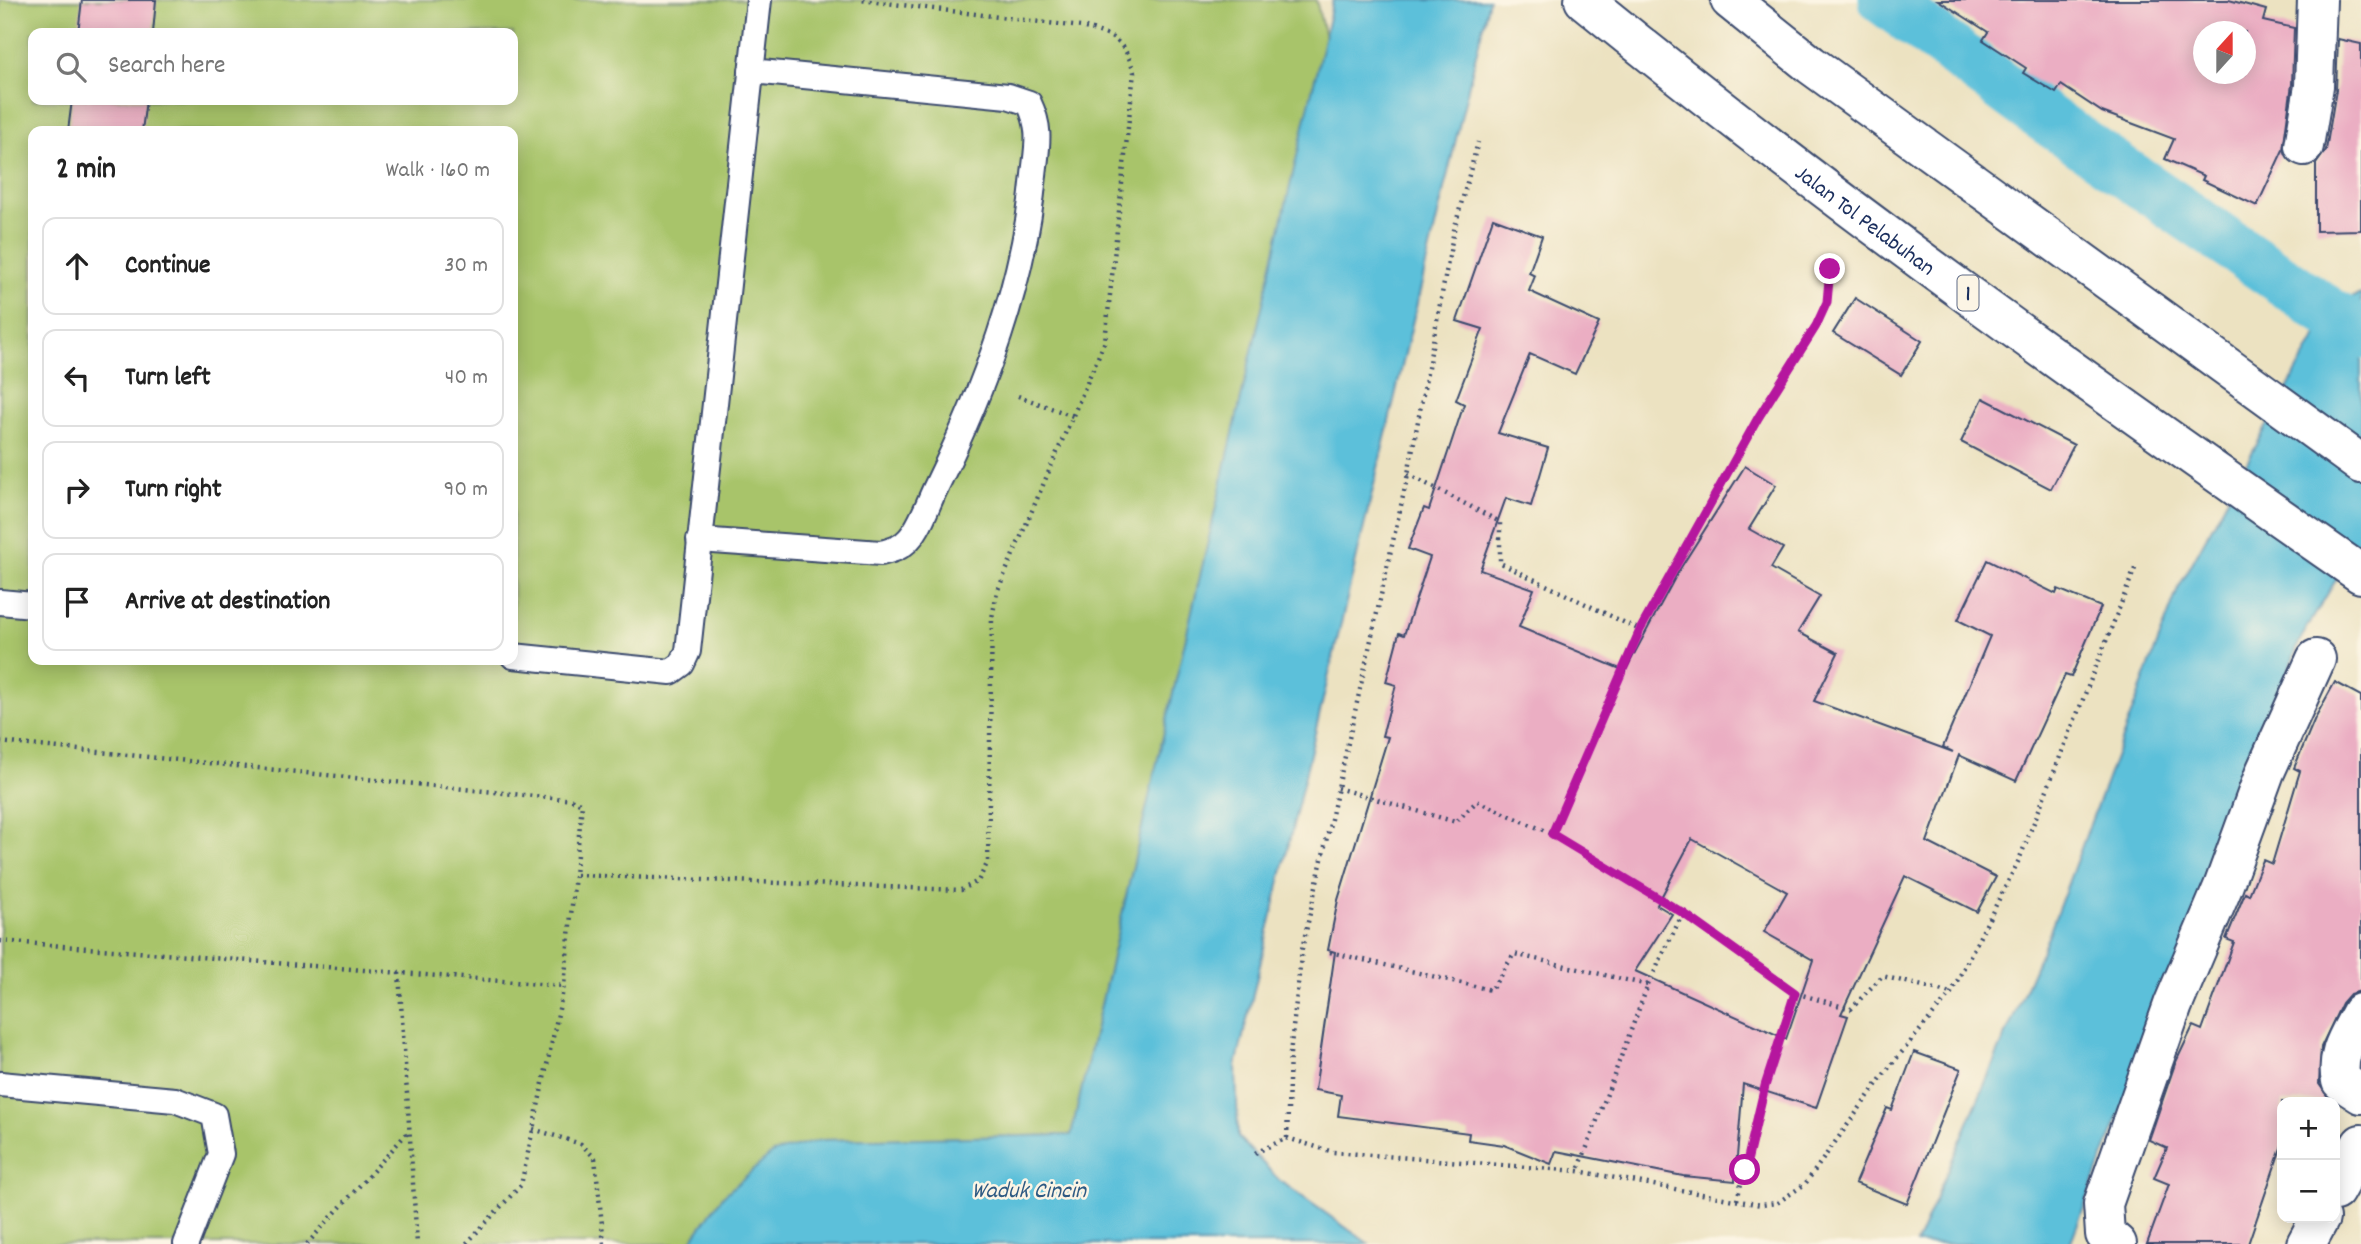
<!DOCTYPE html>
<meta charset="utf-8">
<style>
body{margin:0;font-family:Dekko,sans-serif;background:#f2f2f2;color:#222}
.controls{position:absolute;right:21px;bottom:21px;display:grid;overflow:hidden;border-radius:14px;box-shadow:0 4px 18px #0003}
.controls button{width:63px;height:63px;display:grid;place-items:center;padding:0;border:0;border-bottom:2px solid #e0e0e0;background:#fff;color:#222;font:35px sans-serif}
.compass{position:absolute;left:2193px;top:21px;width:63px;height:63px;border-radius:50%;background:#fff;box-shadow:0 4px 18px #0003;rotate:21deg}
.stop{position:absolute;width:21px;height:21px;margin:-16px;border:5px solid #b5179e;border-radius:50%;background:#fff}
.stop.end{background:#b5179e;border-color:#fff;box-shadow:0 2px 7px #0008}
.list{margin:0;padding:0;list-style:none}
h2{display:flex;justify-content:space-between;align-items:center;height:91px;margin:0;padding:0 28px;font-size:30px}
h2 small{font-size:23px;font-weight:400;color:#767676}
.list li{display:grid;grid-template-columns:46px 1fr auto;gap:21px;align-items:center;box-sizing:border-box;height:98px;margin:0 14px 14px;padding:0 14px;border:2px solid #e0e0e0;border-radius:14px}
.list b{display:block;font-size:26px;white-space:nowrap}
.list em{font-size:23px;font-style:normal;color:#767676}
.icon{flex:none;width:38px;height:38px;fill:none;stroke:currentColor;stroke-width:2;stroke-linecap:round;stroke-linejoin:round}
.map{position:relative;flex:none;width:2361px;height:1244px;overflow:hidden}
.search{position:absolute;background:#fff;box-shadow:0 4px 18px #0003;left:28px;top:28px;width:490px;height:77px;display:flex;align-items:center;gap:18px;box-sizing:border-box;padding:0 24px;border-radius:14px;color:#767676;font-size:26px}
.panel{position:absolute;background:#fff;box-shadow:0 4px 18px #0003;left:28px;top:126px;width:490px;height:539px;border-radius:14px}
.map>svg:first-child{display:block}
.green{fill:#a8c46a;stroke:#627a64;stroke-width:2;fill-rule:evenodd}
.water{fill:#5cc0da;stroke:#3c789c;stroke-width:2}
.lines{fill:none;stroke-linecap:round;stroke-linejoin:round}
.canal{stroke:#5cc0da;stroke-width:51}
.building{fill:#ebaec3;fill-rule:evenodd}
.service-casing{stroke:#3a4a6d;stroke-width:28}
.minor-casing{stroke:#3a4a6d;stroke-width:42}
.motorway-casing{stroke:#3a4a6d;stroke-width:42}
.path{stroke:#3a4a6d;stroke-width:4.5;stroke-dasharray:2 5;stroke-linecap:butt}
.service{stroke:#fff;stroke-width:24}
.minor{stroke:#fff;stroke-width:38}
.motorway{stroke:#fff;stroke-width:38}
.route{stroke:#b5179e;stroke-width:9}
.labels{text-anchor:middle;stroke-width:5;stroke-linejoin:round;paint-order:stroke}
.shield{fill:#fcf5e5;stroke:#5e6a86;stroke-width:2}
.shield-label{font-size:21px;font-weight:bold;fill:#1b2f5e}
.street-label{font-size:23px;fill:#1b2f5e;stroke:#fcf5e5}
.water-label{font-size:24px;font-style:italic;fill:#2e5a83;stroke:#fcf5e5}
</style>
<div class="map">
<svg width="2361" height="1244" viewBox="0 0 2361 1244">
<rect width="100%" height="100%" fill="#fcf5e5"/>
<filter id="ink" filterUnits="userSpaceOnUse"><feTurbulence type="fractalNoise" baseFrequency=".0143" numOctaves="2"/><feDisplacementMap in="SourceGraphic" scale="14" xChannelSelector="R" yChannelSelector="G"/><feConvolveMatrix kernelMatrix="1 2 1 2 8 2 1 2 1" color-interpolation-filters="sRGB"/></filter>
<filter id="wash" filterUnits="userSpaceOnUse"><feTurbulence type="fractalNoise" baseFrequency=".00686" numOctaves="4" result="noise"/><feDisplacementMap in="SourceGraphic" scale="28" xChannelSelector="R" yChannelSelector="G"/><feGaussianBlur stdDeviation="1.57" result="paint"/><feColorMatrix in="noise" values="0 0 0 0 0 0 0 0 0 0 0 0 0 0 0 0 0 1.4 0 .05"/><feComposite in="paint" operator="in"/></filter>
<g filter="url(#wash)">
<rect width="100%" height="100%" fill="#ece2c1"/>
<path class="green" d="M0,0H1316L1325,37L1071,1135L821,1140L723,1196L689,1244H0ZM33,33H513V100H33ZM33,131H513V660H33Z"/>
<g class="water">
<polygon points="1333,0 1489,0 1236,1066 1238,1137 1279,1180 1369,1244 689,1244 723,1196 773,1153 821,1140 1071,1135"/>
<polygon points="2361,294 2361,538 2300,640 2070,1244 1916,1244 2049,934 2178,589 2333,305"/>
</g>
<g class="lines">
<polyline class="canal" points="1884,0 2032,109 2361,334"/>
</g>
<g id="blocks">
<g class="building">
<polygon points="82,0 156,0 153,33 78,33"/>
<path d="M1938,0H2229L2266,10L2263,21L2294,28L2292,84L2283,150L2257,206L2202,180L2204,176L2165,159L2174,139L2102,112L2061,85L2056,93L2023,73L2026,68L1983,40L1988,32ZM2203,32H2245V74H2203Z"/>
<polygon points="2338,39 2361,44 2361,230 2316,231 2316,164 2326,150 2336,90"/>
<polygon points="72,100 146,100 142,131 68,131"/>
<path d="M1493,218L1542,236L1529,273L1535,276L1529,291L1599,323L1575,374L1530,354L1498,433L1548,448L1531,506L1506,498L1480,570L1534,589L1519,627L1625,671L1678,572L1745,466L1776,485L1749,529L1783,548L1771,568L1820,596L1798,632L1838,653L1814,701L1953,752L1943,747L1990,636L1958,620L1987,560L2056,594L2058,589L2101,607L2071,677L2065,675L2016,781L1959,755L1927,842L1996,877L1977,912L1905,876L1841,1014L1848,1016L1816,1108L1743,1084L1735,1181L1683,1176L1556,1151L1551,1164L1504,1145L1468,1140L1469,1133L1338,1116L1341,1095L1315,1090L1335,952L1328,950L1338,900L1388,737L1382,736L1396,685L1386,682L1399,633L1404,635L1430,557L1408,549L1424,508L1429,510L1464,404L1456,400L1483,329L1457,321ZM1692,839L1787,892L1764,932L1813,960L1786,1039L1635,971L1672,914L1657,905Z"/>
<polygon points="1855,298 1922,341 1901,375 1833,333"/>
<polygon points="1983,398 2074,445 2051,489 1961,442"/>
<polygon points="2335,682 2361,696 2361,991 2350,994 2342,1003 2321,1047 2319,1084 2331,1101 2282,1102 2282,1145 2248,1244 2147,1244 2169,1184 2154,1178 2167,1148 2149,1140 2175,1064 2193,1026 2202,1030 2234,942 2226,939 2245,893 2249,895 2263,860 2272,864 2300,771 2294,768 2315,718"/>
<polygon points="1914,1052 1961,1069 1907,1204 1855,1183 1887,1108 1892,1110"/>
</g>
</g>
</g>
<g filter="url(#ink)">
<use href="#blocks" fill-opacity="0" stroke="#3a4a6d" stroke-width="2"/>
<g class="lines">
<defs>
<g id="service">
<path d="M699,540L881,553C893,550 901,548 909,539C921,526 928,503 936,487C984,389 1024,284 1034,175C1037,146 1042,130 1029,103L1008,96L751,71"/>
<polyline points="0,602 33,605"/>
<polyline points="513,656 671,672 682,664 688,651 759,0"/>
<polyline points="0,1084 175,1100 214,1115 221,1154 186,1244"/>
</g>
<g id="minor">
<polyline points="2304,146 2314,86 2317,0"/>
<path d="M2361,1013C2349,1036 2335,1054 2341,1081L2361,1094"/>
<polyline points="2335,1191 2361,1144"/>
<polyline points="2117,1244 2105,1234 2103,1204 2173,1005 2223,887 2265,772 2316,659"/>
<polyline points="2306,1244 2320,1218"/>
</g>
<g id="motorway">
<path id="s1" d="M1584,0C1833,203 2097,390 2361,574"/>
<polyline points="1730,0 1811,65 2361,464"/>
</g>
</defs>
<use href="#service" class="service-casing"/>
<use href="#minor" class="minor-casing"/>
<use href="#motorway" class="motorway-casing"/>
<g class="path">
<polyline points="1018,396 1073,416"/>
<polyline points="1408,474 1500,522 1500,563 1640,630 1552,834 1683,913"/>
<polyline points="1640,630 1758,418 1816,326 1827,302 1831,269"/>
<polyline points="0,742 573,800 582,804 564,986 521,1185 466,1244"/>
<polyline points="1337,788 1456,822 1477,801 1552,834"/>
<path d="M576,875L961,890L978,881L988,862L992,618L997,592L1105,341L1134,72C1124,39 1113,35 1081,27L861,0"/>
<polyline points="0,941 564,986"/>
<polyline points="1330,952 1491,990 1514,954 1648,985 1578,1171"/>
<polyline points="399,973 417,1244"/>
<polyline points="1648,985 1683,913 1795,993"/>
<polyline points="533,1129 581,1144 595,1158 604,1244"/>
<polyline points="1287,1138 1290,1054 1302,949 1408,474 1454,230 1478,142"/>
<polyline points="1255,1153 1287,1138 1333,1152 1578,1171 1761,1205 1777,1203 1805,1184 1887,1070 1951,993 2019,860 2136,566"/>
<polyline points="1737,1200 1765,1086 1795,993 1851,1009 1882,976 1951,993"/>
<polyline points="307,1244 409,1131"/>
</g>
<use href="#service" class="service"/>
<use href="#minor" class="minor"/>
<use href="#motorway" class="motorway"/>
</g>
</g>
<g class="lines" filter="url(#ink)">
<polyline class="route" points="1745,1170 1765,1086 1795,993 1683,913 1552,834 1640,630 1758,418 1816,326 1827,302 1830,269"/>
</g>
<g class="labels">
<rect class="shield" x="1957.5" y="275.5" width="21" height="35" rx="5"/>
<g class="shield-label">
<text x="1968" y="300">1</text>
</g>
<g class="street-label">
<text dy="8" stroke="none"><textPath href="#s1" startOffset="357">Jalan Tol Pelabuhan</textPath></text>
</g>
<g class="water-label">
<text x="1029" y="1197">Waduk Cincin</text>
</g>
</g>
</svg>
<div class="controls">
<button>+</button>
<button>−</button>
</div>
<svg class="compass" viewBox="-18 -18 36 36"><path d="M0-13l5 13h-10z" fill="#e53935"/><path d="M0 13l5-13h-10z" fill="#767676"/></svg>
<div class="stop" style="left:1745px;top:1170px"></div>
<div class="stop end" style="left:1830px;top:269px"></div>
<div class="search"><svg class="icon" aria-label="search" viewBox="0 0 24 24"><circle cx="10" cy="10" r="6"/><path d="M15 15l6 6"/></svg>Search here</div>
<section class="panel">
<h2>2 min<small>Walk · 160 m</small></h2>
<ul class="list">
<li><svg class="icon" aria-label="ahead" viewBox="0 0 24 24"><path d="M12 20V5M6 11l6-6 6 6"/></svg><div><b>Continue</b></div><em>30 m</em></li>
<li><svg class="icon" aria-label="left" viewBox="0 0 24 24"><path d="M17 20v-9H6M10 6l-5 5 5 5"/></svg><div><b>Turn left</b></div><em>40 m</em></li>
<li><svg class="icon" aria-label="right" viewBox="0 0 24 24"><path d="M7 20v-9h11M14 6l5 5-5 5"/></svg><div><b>Turn right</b></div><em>90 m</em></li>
<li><svg class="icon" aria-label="arrive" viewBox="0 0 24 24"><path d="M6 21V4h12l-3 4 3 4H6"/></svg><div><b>Arrive at destination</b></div></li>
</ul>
</section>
</div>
